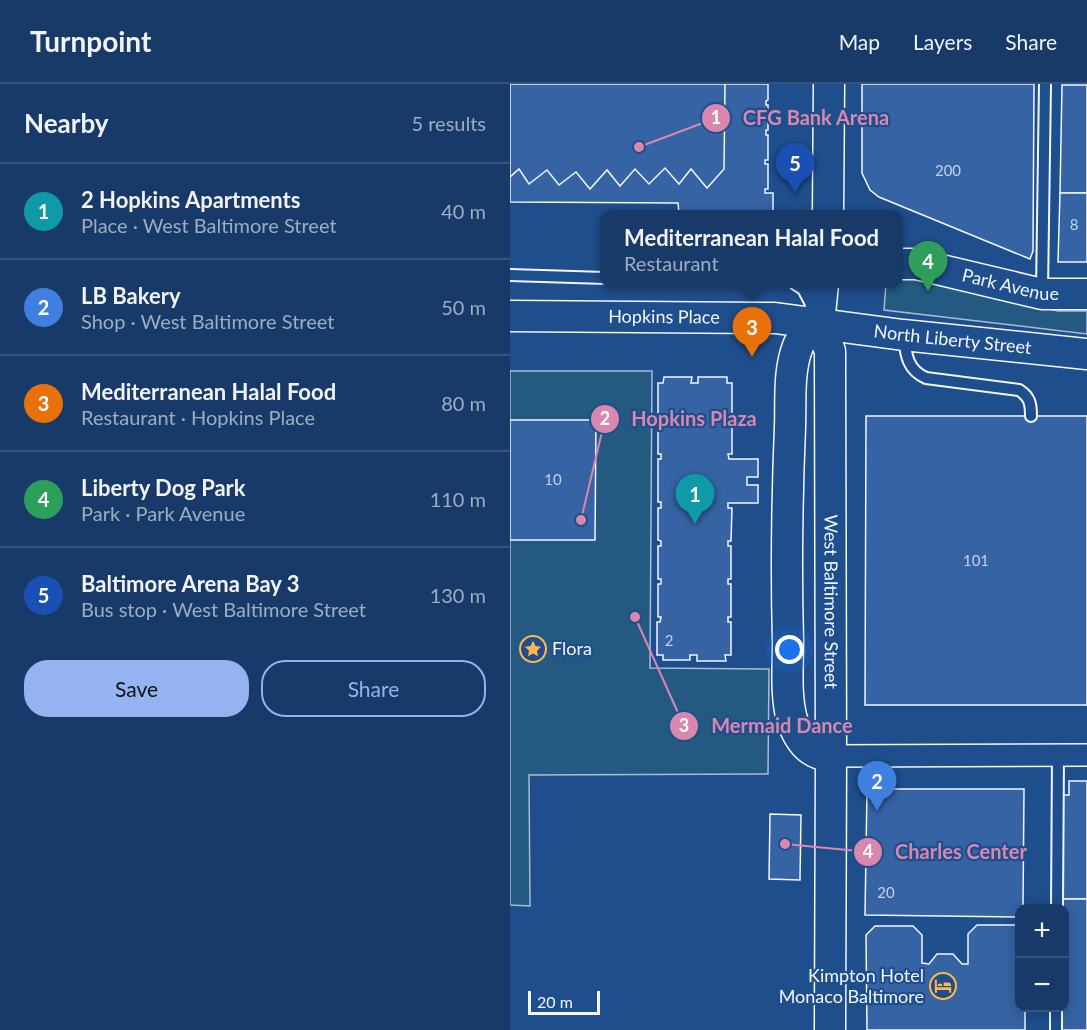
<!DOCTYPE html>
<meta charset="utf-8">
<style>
body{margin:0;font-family:Lato,sans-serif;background:#20416f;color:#f1f3f6}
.controls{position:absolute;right:18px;bottom:18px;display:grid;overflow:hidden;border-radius:12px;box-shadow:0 3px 15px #0003}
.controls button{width:54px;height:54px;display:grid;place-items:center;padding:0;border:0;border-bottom:2px solid #36547d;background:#173a69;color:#f1f3f6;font:30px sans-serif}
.scale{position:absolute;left:18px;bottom:15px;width:72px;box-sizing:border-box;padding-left:6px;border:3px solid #f2f6ff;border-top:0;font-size:16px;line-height:21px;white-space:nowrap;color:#f2f6ff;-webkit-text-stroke:4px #1f4e8c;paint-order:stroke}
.you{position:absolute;left:280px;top:566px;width:21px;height:21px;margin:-15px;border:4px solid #fff;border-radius:50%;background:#1a73e8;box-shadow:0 0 0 9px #1a73e833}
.badge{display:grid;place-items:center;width:39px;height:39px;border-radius:50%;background:#95b2f1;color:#fff;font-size:20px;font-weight:700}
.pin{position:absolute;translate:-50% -50px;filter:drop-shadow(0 2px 3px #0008)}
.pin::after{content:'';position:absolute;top:32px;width:21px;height:18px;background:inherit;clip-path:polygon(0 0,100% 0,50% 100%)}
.popup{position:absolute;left:90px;top:126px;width:303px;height:78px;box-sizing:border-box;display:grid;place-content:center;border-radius:12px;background:#173a69;filter:drop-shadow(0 2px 4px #0005);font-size:20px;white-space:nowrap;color:#9eadc0}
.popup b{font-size:22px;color:#f1f3f6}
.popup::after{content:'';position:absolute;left:50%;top:100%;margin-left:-12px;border:12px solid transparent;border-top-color:#173a69}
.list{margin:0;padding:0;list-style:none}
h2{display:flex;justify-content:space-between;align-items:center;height:78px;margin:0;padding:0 24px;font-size:26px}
h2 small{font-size:20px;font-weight:400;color:#9eadc0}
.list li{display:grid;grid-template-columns:39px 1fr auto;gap:18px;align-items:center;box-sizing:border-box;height:96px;padding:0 24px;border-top:2px solid #36547d}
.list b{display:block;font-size:22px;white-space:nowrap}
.list p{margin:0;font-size:20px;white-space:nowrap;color:#9eadc0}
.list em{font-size:20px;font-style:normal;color:#9eadc0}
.actions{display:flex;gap:12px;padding:18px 24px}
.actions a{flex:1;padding:14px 0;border:2px solid #95b2f1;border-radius:24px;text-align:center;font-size:21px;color:#95b2f1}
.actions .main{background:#95b2f1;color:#111}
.map{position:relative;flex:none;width:577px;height:946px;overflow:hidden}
header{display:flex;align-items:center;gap:36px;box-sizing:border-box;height:84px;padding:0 30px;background:#173a69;border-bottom:2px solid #36547d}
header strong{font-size:28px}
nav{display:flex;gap:33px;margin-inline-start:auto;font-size:21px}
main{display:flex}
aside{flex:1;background:#173a69}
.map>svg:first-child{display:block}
.green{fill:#245a82;stroke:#a8bbd7;stroke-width:1.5}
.building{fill:#3563a3;stroke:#f2f6ff;stroke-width:1.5}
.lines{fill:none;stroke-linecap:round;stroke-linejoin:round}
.lane-casing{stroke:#f2f6ff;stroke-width:14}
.street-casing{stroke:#f2f6ff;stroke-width:24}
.secondary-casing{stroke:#f2f6ff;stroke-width:33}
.lane{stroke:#1f4e8c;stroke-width:10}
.street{stroke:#1f4e8c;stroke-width:21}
.secondary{stroke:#1f4e8c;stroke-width:30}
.labels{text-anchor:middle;stroke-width:4.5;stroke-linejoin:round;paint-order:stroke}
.number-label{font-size:15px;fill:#c3d1e8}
.street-label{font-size:18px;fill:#f2f6ff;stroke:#1f4e8c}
.poi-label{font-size:18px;fill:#f2f6ff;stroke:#1f4e8c;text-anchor:start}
.leader{fill:none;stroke:#da87ad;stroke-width:2}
.callout-dot{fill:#da87ad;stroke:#1f4e8c;stroke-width:2}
.mark-label{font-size:18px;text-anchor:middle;font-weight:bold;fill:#fff}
.callout-label{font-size:20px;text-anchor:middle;font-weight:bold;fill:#da87ad;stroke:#1f4e8c;stroke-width:4.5;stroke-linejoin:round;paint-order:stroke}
</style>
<header>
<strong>Turnpoint</strong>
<nav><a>Map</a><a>Layers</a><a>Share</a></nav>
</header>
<main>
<aside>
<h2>Nearby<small>5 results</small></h2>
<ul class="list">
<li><span class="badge" style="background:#0f9aa8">1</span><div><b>2 Hopkins Apartments</b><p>Place · West Baltimore Street</p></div><em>40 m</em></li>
<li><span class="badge" style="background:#3f7fe0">2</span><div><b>LB Bakery</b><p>Shop · West Baltimore Street</p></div><em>50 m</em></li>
<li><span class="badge" style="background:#e8710a">3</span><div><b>Mediterranean Halal Food</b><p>Restaurant · Hopkins Place</p></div><em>80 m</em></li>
<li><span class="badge" style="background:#2e9e5b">4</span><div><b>Liberty Dog Park</b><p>Park · Park Avenue</p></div><em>110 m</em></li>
<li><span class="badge" style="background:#1a4fb4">5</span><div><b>Baltimore Arena Bay 3</b><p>Bus stop · West Baltimore Street</p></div><em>130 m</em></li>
</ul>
<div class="actions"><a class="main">Save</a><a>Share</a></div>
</aside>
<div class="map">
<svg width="577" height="946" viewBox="0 0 577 946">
<rect width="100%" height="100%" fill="#1f4e8c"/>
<g class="green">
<polygon points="389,191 548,227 577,227 577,250 374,226 376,200 389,200"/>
<polygon points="0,287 142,287 140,584 259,585 258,690 19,691 20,822 0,821"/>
</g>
<g class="building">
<polygon points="0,0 258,0 258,16 256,17 256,21 258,21 258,46 256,46 256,51 258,51 258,76 255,76 255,80 258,80 258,105 255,105 255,109 263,109 263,130 169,130 168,119 0,118"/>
<polygon points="0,0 215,0 214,85 197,104 181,85 169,100 155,84 139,100 125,85 110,102 97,86 80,105 66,88 49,101 37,86 19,100 9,85 0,93"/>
<polygon points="352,0 524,0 523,167 520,175 369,113 360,106 352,89"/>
<polygon points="552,1 577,1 577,109 550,109"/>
<polygon points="550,109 577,109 577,178 548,178"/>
<polygon points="154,293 182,293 181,299 188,299 188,293 217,293 217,299 222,299 222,332 218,331 218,337 222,337 222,370 218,370 219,375 248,375 248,393 237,393 237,401 248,401 248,419 218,419 218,424 222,424 221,457 218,457 218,462 221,462 221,495 218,495 218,500 221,500 221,533 218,533 218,538 221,538 221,571 215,571 216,577 187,577 187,571 180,571 180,576 153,576 153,571 147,571 147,538 150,538 151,533 148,533 148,500 151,500 151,495 148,495 148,462 151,462 151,457 148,456 148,424 151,424 151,418 148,418 148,375 151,375 151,370 148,370 148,337 151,337 151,331 148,331 148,299 153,299"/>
<polygon points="356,332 577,332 577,621 355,621"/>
<polygon points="0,336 86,336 85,456 0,456"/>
<polygon points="559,697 577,697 577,815 551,815 551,711 559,711"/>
<polygon points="357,705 514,705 513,824 509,824 509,833 355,831"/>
<polygon points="260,730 291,731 290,796 259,795"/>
<polygon points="551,815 577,815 577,946 552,946 551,924 554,924 554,824 551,824"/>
<polygon points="467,841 505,841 509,846 509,924 515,924 515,946 357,946 356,851 365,842 403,842 412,851 412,879 419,880 427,870 443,870 452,880 458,880 458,850"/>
</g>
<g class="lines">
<defs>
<g id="lane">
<polyline points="0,191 95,194"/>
<polyline points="285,200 293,205 302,222"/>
<polyline points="532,207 535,0"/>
<path d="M394,254C396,272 398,286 416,294L509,306C520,313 521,320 521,332"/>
<polyline points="547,824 548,671"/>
<polyline points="546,946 546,924"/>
</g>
<polyline id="street" points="321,672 577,671"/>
<g id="secondary">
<polyline points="318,130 319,0"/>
<path id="s1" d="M389,180H406L532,210H577"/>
<path id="s2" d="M313,200L309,239L320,267L321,672L320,946"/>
<path id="s3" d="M0,232L265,234L393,251L577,270"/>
<path d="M309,239C303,245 291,254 288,262C278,287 281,318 280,343C277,415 276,486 278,558C278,584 275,614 283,639C290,658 301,671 321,672"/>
</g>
</defs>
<use href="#lane" class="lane-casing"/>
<use href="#street" class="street-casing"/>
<use href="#secondary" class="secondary-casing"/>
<use href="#lane" class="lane"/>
<use href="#street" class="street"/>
<use href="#secondary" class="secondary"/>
</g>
<defs>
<symbol id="sight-ring" viewBox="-11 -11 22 22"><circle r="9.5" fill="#1f4e8c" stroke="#ffb74d" stroke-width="1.5"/><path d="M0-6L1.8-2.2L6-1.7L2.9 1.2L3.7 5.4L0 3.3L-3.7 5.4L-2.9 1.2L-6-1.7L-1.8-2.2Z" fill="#ffb74d"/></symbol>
<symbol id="hotel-ring" viewBox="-11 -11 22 22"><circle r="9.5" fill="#1f4e8c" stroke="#ffb74d" stroke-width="1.5"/><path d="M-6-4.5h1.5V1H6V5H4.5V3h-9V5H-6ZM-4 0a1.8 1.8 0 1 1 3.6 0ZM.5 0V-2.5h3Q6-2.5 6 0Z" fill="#ffb74d"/></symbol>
</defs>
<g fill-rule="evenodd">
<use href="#sight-ring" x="8" y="550" width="30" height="30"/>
<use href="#hotel-ring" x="418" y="887" width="30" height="30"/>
</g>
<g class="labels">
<g class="number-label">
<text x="438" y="92">200</text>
<text x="564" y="146">8</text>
<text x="43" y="401">10</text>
<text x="466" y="482">101</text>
<text x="159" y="562">2</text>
<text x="376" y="814">20</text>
</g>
<g class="street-label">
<text dy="6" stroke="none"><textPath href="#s1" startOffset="114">Park Avenue</textPath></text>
<text dy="6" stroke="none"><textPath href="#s3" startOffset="154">Hopkins Place</textPath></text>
<text dy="6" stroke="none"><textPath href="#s3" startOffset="444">North Liberty Street</textPath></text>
<text dy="6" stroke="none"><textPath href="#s2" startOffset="320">West Baltimore Street</textPath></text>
</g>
<g class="poi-label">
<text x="42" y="571">Flora</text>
<text x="414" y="898" text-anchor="end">Kimpton Hotel<tspan x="414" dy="21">Monaco Baltimore</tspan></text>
</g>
</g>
<path class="leader" d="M129 63L206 34M71 436L95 335M125 533L174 642M275 760L358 768"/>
<g class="callout-dot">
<circle cx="129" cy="63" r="6"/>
<circle cx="71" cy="436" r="6"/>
<circle cx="125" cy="533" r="6"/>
<circle cx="275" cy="760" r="6"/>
<circle cx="206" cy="34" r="15"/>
<circle cx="95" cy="335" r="15"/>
<circle cx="174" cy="642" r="15"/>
<circle cx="358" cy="768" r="15"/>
</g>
<g class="mark-label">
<text x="206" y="40">1</text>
<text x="95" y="341">2</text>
<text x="174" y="648">3</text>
<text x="358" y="774">4</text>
</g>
<g class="callout-label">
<text x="306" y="41">CFG Bank Arena</text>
<text x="184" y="342">Hopkins Plaza</text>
<text x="272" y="649">Mermaid Dance</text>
<text x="451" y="775">Charles Center</text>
</g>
</svg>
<div class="controls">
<button>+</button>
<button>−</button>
</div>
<div class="scale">20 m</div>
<div class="you"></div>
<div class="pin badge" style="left:185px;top:440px;background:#0f9aa8">1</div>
<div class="pin badge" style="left:367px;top:727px;background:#3f7fe0">2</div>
<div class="pin badge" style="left:242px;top:273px;background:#e8710a">3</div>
<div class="popup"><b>Mediterranean Halal Food</b>Restaurant</div>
<div class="pin badge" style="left:418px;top:207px;background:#2e9e5b">4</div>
<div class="pin badge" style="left:285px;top:109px;background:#1a4fb4">5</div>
</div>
</main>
